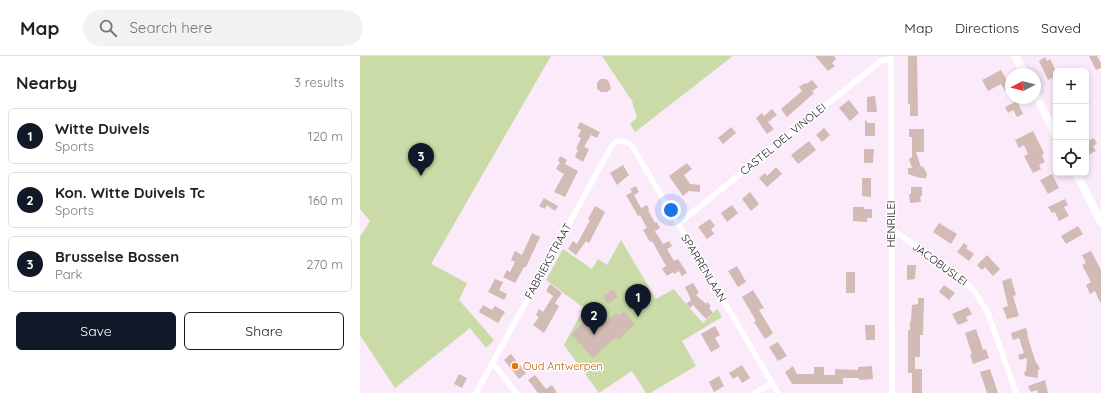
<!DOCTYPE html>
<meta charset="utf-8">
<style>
body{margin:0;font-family:Quicksand,sans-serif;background:#f2f2f2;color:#222}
.controls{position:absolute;right:12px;top:12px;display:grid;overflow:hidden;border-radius:6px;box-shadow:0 2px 6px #0003}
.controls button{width:36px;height:36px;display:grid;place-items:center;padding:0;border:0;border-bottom:1px solid #e0e0e0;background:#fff;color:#222;font:20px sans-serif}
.compass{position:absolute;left:645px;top:12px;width:36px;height:36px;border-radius:50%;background:#fff;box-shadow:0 2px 6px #0003;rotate:263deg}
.you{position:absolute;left:311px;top:154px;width:14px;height:14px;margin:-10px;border:3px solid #fff;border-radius:50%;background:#1a73e8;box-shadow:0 0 0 6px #1a73e833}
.badge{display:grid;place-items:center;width:26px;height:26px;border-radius:50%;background:#111827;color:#fff;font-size:13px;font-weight:700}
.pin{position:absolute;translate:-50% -33px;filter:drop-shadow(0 1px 2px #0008)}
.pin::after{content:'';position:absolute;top:21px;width:14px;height:12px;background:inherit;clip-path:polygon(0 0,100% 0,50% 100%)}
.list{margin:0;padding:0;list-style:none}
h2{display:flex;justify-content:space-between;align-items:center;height:52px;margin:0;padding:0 16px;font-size:17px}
h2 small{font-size:13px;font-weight:400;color:#767676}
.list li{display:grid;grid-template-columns:26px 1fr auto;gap:12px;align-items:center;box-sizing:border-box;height:56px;margin:0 8px 8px;padding:0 8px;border:1px solid #e0e0e0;border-radius:6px}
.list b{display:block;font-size:15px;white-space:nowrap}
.list p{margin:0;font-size:13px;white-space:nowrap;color:#767676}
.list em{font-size:13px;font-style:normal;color:#767676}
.actions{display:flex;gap:8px;padding:12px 16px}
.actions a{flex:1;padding:9px 0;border:1px solid #111827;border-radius:6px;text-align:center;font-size:14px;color:#111827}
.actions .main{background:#111827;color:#fff}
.icon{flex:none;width:22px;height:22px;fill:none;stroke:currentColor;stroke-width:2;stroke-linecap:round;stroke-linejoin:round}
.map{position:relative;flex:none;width:741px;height:337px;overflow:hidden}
header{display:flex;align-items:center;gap:24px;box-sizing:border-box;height:56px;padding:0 20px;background:#fff;border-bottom:1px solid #e0e0e0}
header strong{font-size:19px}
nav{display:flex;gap:22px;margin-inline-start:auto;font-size:14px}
.search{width:280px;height:36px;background:#f2f2f2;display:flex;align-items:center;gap:10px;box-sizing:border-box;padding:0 14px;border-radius:22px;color:#767676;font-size:15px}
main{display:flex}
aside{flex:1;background:#fff}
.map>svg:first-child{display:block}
.green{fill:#cadba7}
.building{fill:#d2bbb5}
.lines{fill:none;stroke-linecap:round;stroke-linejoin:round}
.street{stroke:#fff;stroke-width:5.5}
.secondary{stroke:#fff;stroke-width:8}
.food-dot{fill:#e8710a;stroke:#fff;stroke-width:1.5}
.labels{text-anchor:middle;stroke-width:3;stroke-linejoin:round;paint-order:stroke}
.street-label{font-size:11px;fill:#221d22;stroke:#fff}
.food-label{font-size:11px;fill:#c56008;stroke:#fff;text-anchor:start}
</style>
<header>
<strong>Map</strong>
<div class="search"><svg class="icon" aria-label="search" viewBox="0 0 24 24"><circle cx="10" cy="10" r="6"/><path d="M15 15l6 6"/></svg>Search here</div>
<nav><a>Map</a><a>Directions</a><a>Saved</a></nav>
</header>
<main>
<aside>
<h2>Nearby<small>3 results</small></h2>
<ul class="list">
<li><span class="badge">1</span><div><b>Witte Duivels</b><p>Sports</p></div><em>120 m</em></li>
<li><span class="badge">2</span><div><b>Kon. Witte Duivels Tc</b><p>Sports</p></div><em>160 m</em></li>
<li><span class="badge">3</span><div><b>Brusselse Bossen</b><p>Park</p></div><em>270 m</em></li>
</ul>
<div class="actions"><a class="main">Save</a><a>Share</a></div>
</aside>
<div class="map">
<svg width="741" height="337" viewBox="0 0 741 337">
<rect width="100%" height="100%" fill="#faeafa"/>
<g class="green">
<polygon points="0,0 191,0 71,208 107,227 99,244 134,284 126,292 110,272 35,332 0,279 0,181 10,165 0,153"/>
<polygon points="242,0 373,0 275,76 270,68 277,62 272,45"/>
<polygon points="261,184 296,243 314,233 325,247 343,267 357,253 362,261 322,285 336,310 290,337 286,337 272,315 239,337 204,289 224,252 186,224 203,193 232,213 238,203 247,209"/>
</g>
<g class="building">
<polygon points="455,0 474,0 476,3 472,7 475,10 468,15"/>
<polygon points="548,0 557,0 558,60 550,60 550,48 548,48"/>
<polygon points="729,0 737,0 741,7 741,12 736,14"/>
<polygon points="685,1 687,5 690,3 696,15 696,20 688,24 679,5"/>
<polygon points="641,14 651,32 645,35 641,28 628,35 622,24"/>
<polygon points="240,23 246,23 249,26 251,33 247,36 241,36 237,33 237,27"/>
<polygon points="452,24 458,31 452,35 454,37 427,61 421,53 442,35 439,31 445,27 446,28"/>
<polygon points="515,40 517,56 507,56 507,41"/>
<polygon points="489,44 499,57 490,65 479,52"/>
<polygon points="657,45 663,58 657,61 653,54 648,57 645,51"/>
<polygon points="412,53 417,59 408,66 414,73 407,78 396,62 402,57 404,60"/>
<polygon points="505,64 508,67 515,67 515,80 505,80"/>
<polygon points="220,66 240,76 237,82 231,79 224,91 229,93 223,106 215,101 218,94 216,93 221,82 218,80 221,74 217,72"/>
<polygon points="371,71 376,77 363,88 358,82"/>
<polygon points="464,72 470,79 462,86 456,79"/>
<polygon points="549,73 564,73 564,96 556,96 561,111 563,110 567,118 566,122 560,122 548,118 548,112 552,112 549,103 552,101 552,81 549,81"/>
<polygon points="673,75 684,97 682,99 685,106 679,109 681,113 673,117 664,100 668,98 664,89 659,92 655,84"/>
<polygon points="734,82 737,88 733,90 736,95 728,99 726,95 726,86"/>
<polygon points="449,85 456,94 438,108 431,99"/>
<polygon points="504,93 514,93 513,107 504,107"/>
<polygon points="200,100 207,104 205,108 218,115 205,141 194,136 204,118 196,113 200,106 198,105"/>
<polygon points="327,107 332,113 324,119 330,128 340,129 340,136 329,135 323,140 309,120"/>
<polygon points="263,109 269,119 257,129 250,117"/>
<polygon points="416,111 422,118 407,131 399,122 405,117 407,120"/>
<polygon points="692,118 699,132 688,138 680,124"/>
<polygon points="502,122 511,122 511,141 502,140"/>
<polygon points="276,130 279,136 274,139 281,152 287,149 289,154 288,154 295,167 297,166 300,172 295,175 303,188 309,185 312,190 307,193 314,205 318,203 327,217 322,220 319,215 314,218 313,216 307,220 302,213 306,210 292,185 290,186 283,174 287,172 280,159 278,160 266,139 272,136 270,133"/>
<polygon points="551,131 562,131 562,140 560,141 561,146 550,147 549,138 551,138"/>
<polygon points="390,136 399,148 391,155 382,143"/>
<polygon points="184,142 198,150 195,155 187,149 185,153 179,150"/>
<polygon points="705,143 708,149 704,151 709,160 699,165 695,156 692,157 688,151"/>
<polygon points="372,149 378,157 367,166 361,157"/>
<polygon points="235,150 245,156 229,187 226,185 216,199 208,193 213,185 217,188 230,164 228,163"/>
<polygon points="493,151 504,151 504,153 512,153 512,162 507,162 507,166 493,165"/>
<polygon points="350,163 355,170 351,173 354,178 347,183 338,171"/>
<polygon points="579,167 597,178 591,188 573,176"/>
<polygon points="718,170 723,178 706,188 701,180"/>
<polygon points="172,177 180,181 166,211 164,211 155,227 143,221 147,214 150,216 155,206 151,204 155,195 162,199"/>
<polygon points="604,187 608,190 606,192 614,198 609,205 597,196"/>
<polygon points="731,195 741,214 741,248 735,235 730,238 726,229 731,226 722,209 726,207 722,199"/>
<polygon points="627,199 640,213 633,220 625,211 622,214 617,209"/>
<polygon points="547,209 556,209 555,223 547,224"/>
<polygon points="377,210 386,226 378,231 368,215"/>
<rect x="486" y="216" width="9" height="21"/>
<polygon points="651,222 656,239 653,240 659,260 647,263 643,252 648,250 642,225"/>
<polygon points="135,223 143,226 139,234 147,238 144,244 128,236"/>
<polygon points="333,227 339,237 336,239 346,248 347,246 351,250 349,252 353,257 346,263 333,249 330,252 326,248 331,244 325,231"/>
<polygon points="190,228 202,237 195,247 199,250 184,277 173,269 179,261 176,259 179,253 183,256 193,240 186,235"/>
<polygon points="584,229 595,237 589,244 579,236"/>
<polygon points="253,233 258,241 248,248 243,240"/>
<polygon points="393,234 404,252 399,254 413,277 405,283 394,266 396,265 382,241"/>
<polygon points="558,242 564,242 563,279 560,279 560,301 555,301 555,313 562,313 562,337 552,337 552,317 548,317 548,274 550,274 550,265 551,265 552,249 558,248"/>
<polygon points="123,249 132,254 135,250 145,256 138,267 119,256"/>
<polygon points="608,251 612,258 606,261 608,265 598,269 592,258"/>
<polygon points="237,254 247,264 256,257 260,259 264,255 275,268 258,284 256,281 233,302 211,278"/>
<polygon points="505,269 515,269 515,284 506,284"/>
<polygon points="355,270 360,279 355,282 360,291 351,296 341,278"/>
<polygon points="666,272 668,279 667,279 676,307 677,307 680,313 678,314 678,322 665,320 664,316 666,315 667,302 660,304 658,299 664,297 659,282 653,284 651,277"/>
<polygon points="616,273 623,294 626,293 629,302 613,308 610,299 612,298 605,277"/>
<polygon points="418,286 427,300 418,305 409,291"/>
<polygon points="151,298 166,317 159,323 144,304"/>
<polygon points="382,309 390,322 382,327 378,320 373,323 369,317"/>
<polygon points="433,310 437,318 454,318 454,311 464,311 464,319 475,319 475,313 498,314 498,311 512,310 513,323 499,324 499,322 483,322 483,328 432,328 425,316"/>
<polygon points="630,313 638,337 627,337 620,316"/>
<polygon points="99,318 107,322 102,332 94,328"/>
<polygon points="175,319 186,333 192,329 197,337 178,337 168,324"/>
<polygon points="359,320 364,330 354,336 349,326"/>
<polygon points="685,324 688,337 678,337 677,334 671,336 668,330"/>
</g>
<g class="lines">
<g class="street">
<polyline points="531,0 532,337"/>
<polyline points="317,167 323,164 521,5 531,3"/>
<polyline points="531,173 597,218 615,236 628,257 656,337"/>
<polyline points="132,309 137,312 156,337"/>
<path d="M116,337L251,91C256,83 265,84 272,90L418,337"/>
<polyline points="395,337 412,327"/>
</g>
<g class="secondary">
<polyline points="655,0 665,18"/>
<polyline points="675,38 696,79"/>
<polyline points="716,117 741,166"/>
</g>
</g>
<circle class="food-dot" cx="155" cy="310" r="4"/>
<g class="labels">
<g class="street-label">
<text transform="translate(423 83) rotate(-39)" y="4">CASTEL DEL VINOLEI</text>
<text transform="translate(531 168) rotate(-90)" y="4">HENRILEI</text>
<text transform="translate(188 205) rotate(-61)" y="4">FABRIEKSTRAAT</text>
<text transform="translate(580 208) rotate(36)" y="4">JACOBUSLEI</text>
<text transform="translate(344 212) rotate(59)" y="4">SPARRENLAAN</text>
</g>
<g class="food-label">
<text x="163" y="314">Oud Antwerpen</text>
</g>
</g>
</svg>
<div class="controls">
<button>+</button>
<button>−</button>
<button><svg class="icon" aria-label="locate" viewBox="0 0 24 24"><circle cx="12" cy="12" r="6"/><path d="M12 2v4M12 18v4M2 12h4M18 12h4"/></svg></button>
</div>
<svg class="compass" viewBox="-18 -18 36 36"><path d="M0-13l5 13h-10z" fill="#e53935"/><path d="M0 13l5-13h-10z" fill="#767676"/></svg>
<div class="you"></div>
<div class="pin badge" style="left:278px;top:261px">1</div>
<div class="pin badge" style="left:234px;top:279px">2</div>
<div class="pin badge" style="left:61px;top:120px">3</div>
</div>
</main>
